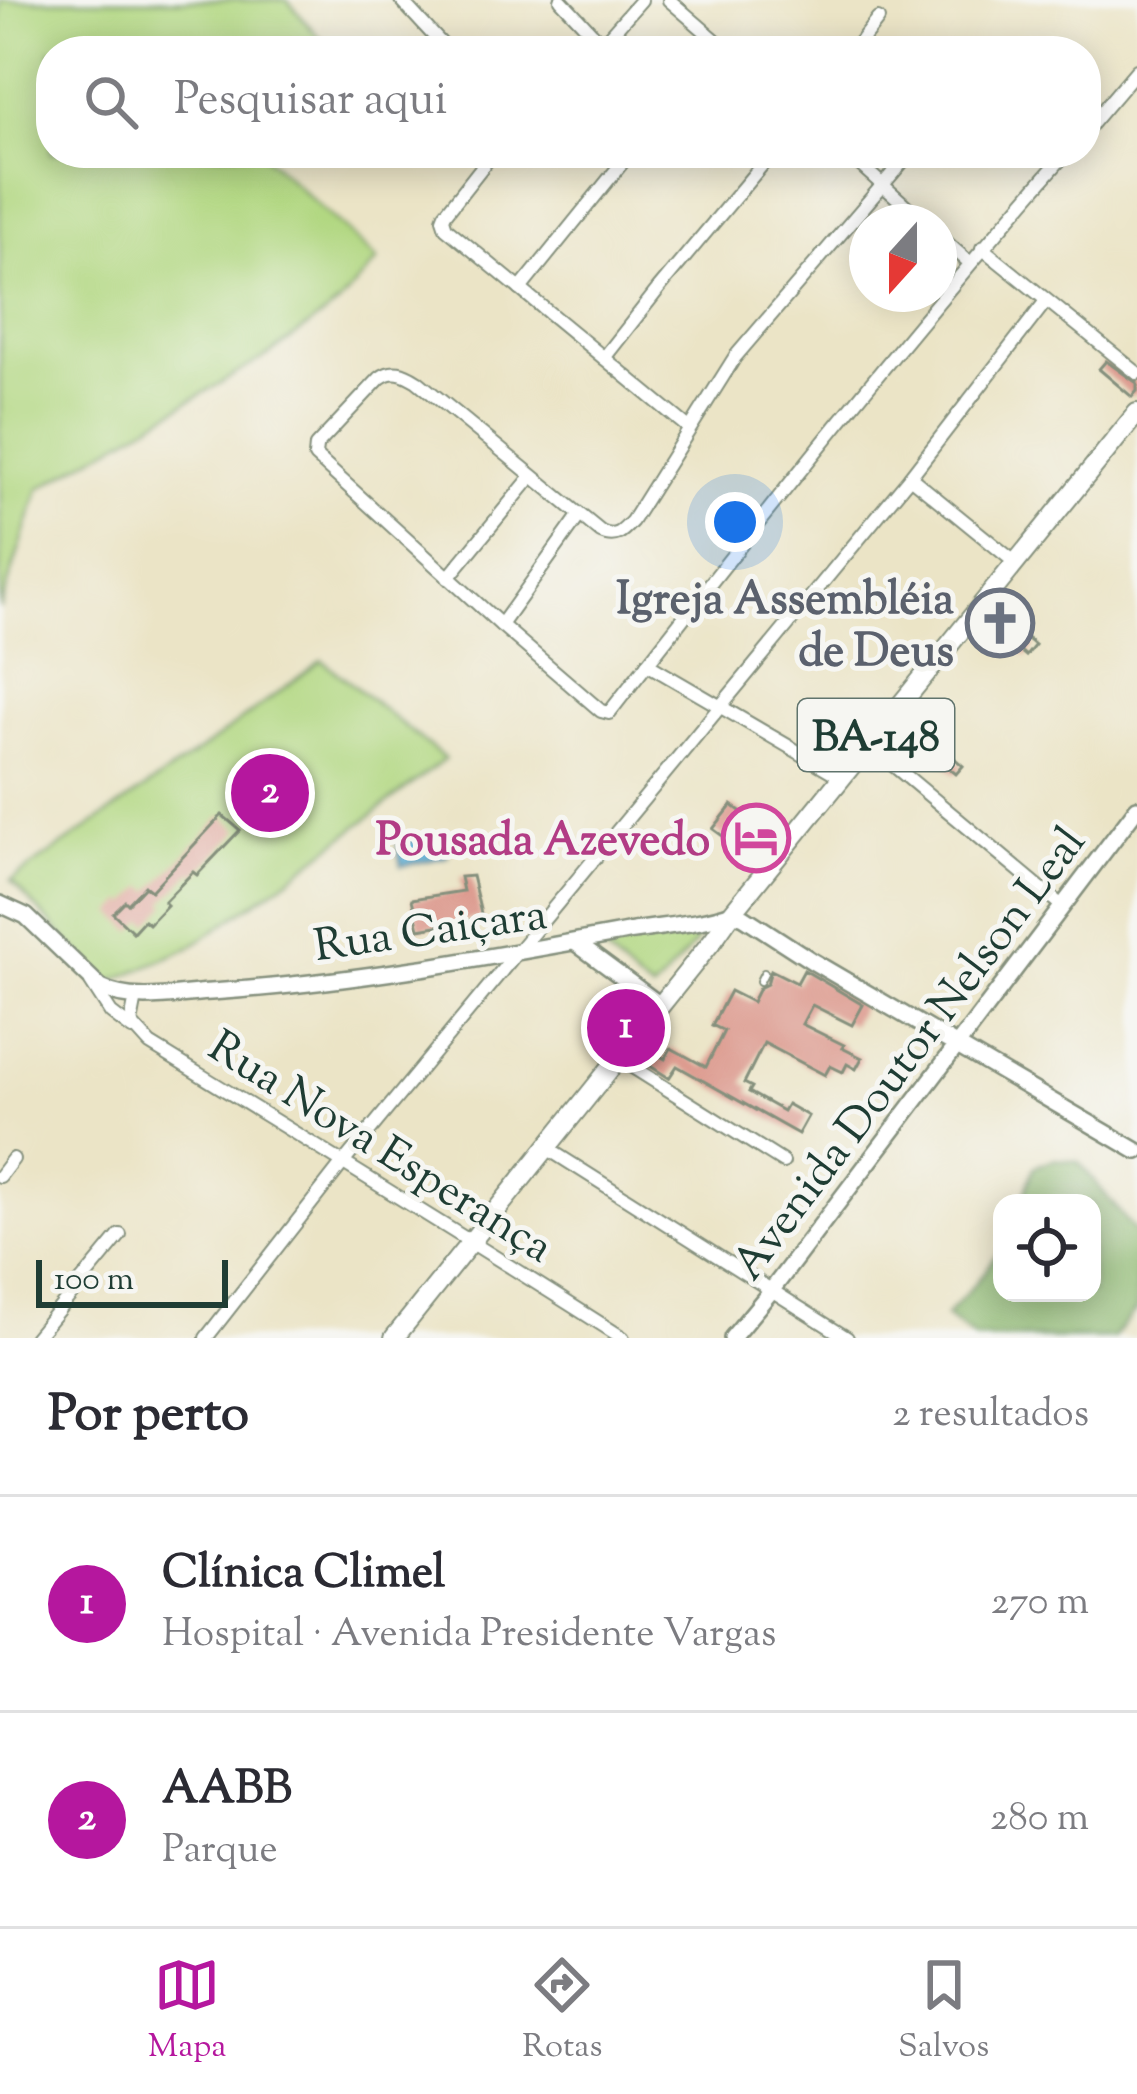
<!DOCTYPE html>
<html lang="pt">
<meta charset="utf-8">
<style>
body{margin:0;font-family:"Sorts Mill Goudy",serif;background:#f2f2f3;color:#2b2b33}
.controls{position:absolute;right:36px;bottom:36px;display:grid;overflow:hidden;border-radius:24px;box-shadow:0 6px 30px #0003}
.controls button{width:108px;height:108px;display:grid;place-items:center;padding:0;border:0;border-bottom:3px solid #e1e1e2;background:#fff;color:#2b2b33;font:60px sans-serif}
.compass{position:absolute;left:849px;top:204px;width:108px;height:108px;border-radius:50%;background:#fff;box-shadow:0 6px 30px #0003;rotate:201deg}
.scale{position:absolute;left:36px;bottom:30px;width:192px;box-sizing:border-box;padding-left:12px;border:6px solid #1f3d34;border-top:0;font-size:33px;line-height:42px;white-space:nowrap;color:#1f3d34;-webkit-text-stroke:9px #f6f6f2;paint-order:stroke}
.you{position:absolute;left:735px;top:522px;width:42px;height:42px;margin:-30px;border:9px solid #fff;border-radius:50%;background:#1a73e8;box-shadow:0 0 0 18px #1a73e833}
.badge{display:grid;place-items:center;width:78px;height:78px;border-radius:50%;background:#b5179e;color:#fff;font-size:39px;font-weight:700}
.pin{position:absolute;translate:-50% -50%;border:6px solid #fff;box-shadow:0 3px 12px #0006}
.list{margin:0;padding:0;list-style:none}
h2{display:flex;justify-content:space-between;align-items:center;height:156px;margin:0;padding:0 48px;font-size:51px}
h2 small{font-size:39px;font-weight:400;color:#7c7c81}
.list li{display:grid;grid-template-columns:78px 1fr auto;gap:36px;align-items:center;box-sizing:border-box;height:216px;padding:0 48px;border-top:3px solid #e1e1e2}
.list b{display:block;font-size:45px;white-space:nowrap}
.list p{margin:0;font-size:39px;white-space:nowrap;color:#7c7c81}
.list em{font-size:39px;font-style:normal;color:#7c7c81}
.icon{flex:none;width:66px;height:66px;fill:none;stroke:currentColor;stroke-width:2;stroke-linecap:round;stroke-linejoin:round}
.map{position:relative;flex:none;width:1137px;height:1338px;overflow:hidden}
.search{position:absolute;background:#fff;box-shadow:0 6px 30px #0003;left:36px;right:36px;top:36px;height:132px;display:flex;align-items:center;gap:30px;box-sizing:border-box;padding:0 42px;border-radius:48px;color:#7c7c81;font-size:45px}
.sheet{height:588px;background:#fff}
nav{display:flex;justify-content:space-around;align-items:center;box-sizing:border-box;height:168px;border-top:3px solid #e1e1e2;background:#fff;font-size:33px;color:#7c7c81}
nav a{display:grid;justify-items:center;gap:6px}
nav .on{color:#b5179e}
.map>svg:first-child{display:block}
.green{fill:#b1d780;stroke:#688a5a;stroke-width:3}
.forest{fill:#8cb86e;stroke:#567a51;stroke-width:3}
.water{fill:#59acd4;stroke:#3c7484;stroke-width:3}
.building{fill:#db968a}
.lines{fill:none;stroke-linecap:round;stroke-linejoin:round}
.service-casing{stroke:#85907d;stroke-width:10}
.minor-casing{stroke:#85907d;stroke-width:16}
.tertiary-casing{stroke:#85907d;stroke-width:20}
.primary-casing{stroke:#85907d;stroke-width:22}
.service{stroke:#fff;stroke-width:6}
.minor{stroke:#fff;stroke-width:12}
.tertiary{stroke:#fff;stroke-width:15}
.primary{stroke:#fff;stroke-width:18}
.labels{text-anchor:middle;stroke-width:10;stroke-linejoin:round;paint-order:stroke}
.shield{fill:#f6f6f2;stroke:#60746d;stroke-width:3}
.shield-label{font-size:42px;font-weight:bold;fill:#1f3d34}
.worship-label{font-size:45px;font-weight:bold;fill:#5b616d;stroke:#f6f6f2;text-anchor:end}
.hotel-label{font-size:45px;font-weight:bold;fill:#b23c85;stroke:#f6f6f2;text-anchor:end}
.street-label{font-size:45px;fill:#1f3d34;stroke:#f6f6f2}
</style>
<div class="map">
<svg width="1137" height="1338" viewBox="0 0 1137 1338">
<rect width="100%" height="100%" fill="#f6f6f2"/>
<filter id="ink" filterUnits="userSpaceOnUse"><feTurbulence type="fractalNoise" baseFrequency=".00833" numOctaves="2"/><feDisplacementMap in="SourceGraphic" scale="24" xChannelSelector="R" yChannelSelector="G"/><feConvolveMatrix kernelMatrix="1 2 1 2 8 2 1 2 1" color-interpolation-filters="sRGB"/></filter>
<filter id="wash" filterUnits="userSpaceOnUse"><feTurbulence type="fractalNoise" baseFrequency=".004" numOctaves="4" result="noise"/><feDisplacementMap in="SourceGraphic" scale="48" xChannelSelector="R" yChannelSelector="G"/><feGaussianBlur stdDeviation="2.7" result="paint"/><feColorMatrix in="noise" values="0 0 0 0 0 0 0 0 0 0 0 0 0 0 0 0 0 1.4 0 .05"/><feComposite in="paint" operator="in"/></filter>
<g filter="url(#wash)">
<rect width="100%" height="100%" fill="#ebe4c6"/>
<g class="green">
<polygon points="0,0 287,0 331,51 51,51 51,153 261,153 378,260 339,304 270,354 39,489 0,609"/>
<polygon points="322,660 445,759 290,878 189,948 108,983 11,881 205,747"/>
<polygon points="698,928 700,934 694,944 653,991 637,981 599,946"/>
</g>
<polygon class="forest" points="1054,1159 1079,1162 1137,1234 1137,1309 1113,1338 974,1338 946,1316 984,1273 1002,1247 1002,1293 1092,1293 1092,1203 1022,1203 1034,1167"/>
<polygon class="water" points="442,834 448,856 401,866 397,843"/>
<g id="blocks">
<g class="building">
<polygon points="1106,361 1137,383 1137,391 1132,397 1099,369"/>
<polygon points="997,613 1035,645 1026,656 988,624"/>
<polygon points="909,718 963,766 956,774 900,727"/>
<polygon points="732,805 774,836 757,861 713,829"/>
<polygon points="222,815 240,830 197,875 193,872 164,902 167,905 149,924 144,920 133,932 113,913 125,901 128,904 145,886 151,891"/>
<polygon points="472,876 482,918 419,929 412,899 463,891 460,877"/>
<polygon points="771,970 797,983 804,970 863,1005 852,1025 812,1005 802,1024 844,1045 842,1048 862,1058 856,1069 847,1064 843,1072 830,1066 825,1075 764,1043 744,1083 752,1087 749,1092 783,1111 787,1104 808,1116 798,1134 677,1066 669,1078 644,1062 652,1051 665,1059 671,1048 706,1067 724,1031 712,1025 730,991 752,1002 759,988 767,984"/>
</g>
</g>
</g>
<g filter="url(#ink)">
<use href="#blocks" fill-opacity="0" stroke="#85907d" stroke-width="3"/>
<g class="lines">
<defs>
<polyline id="service" points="760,981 764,973"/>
<g id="minor">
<polyline points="401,0 448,51"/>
<polyline points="561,0 602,44"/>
<polyline points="669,0 728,51"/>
<polyline points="596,51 641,0"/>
<polyline points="853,51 878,19"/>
<polyline points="1086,130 1137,70"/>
<polyline points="493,153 445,214 443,219 446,228 689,428"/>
<polyline points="847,153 924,222"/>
<path d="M910,153L735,357L632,521C622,532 616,539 601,532L417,381C404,373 393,368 380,378L316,446L315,456L501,625L601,711L609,713C757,523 907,334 1066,153"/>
<polyline points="939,236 970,263"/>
<polyline points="982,248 1137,373"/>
<polyline points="520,289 630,153"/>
<polyline points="604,358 659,288 772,153"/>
<polyline points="910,477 1017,564"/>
<polyline points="448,578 532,476"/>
<polyline points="501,625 579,516"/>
<polyline points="647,664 843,778"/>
<polyline points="869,745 1063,907"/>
<polyline points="91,982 111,1013 132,1029"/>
<path d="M136,997L131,1023L150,1044C308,1141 467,1238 623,1338"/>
<polyline points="618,1058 783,1162"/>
<polyline points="545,1147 847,1338"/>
<polyline points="0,1176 13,1159"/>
<polyline points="35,1338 120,1235"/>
<polyline points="206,1338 342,1164 910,477 1046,301"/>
</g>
<g id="tertiary">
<path d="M0,904L26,916L101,988C134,1004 175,994 211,992C350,983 485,958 622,933C658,926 697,925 732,913L744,917L812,961L1137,1151"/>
<polyline points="576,943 660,1005"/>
<polyline points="732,1338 771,1291 1137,808"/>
</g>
<polyline id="primary" points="394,1338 713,940 732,913 1137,413"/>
</defs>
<use href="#service" class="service-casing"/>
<use href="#minor" class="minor-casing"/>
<use href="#tertiary" class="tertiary-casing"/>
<use href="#primary" class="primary-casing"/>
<use href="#service" class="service"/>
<use href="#minor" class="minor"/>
<use href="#tertiary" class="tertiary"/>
<use href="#primary" class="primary"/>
</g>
</g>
<defs>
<symbol id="church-ring" viewBox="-11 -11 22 22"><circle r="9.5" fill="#f6f6f2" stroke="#6b7280" stroke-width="1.5"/><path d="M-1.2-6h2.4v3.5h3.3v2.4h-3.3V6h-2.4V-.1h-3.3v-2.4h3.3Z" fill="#6b7280"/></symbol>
<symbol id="hotel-ring" viewBox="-11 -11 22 22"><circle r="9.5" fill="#f6f6f2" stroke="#d1479c" stroke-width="1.5"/><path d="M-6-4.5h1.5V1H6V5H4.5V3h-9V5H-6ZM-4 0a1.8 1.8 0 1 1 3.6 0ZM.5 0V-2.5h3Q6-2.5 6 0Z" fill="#d1479c"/></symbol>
</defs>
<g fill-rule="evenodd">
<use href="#church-ring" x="962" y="585" width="76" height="76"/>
<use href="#hotel-ring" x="718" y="800" width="76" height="76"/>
</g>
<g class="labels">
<rect class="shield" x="798" y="699" width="156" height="72" rx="9"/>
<g class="shield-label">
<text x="876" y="750">BA-148</text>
</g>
<g class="worship-label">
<text x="954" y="613">Igreja Assembléia<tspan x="954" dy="52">de Deus</tspan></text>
</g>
<g class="hotel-label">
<text x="710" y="854">Pousada Azevedo</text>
</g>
<g class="street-label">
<text transform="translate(430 928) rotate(-8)" y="16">Rua Caiçara</text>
<text transform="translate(907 1052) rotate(-53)" y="16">Avenida Doutor Nelson Leal</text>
<text transform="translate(382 1145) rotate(32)" y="16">Rua Nova Esperança</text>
</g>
</g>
</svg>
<div class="controls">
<button><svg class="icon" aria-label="locate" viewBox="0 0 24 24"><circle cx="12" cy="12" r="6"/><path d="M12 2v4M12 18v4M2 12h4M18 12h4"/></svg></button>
</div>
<svg class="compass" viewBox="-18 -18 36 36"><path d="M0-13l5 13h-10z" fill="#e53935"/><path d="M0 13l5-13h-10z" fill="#7c7c81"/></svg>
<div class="scale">100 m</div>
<div class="you"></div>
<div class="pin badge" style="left:626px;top:1028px">1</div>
<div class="pin badge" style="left:270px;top:793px">2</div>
<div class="search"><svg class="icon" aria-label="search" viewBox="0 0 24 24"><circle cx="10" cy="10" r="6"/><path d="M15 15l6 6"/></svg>Pesquisar aqui</div>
</div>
<section class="sheet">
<h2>Por perto<small>2 resultados</small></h2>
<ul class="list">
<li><span class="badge">1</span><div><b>Clínica Climel</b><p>Hospital · Avenida Presidente Vargas</p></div><em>270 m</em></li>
<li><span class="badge">2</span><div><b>AABB</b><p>Parque</p></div><em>280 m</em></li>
</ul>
</section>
<nav>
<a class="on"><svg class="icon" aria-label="map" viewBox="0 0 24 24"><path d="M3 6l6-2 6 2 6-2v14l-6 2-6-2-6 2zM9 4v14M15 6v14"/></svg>Mapa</a>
<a><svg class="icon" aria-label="directions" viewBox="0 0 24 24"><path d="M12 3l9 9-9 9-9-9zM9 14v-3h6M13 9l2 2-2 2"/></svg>Rotas</a>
<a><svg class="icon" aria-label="saved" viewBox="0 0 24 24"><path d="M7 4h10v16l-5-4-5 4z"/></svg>Salvos</a>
</nav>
